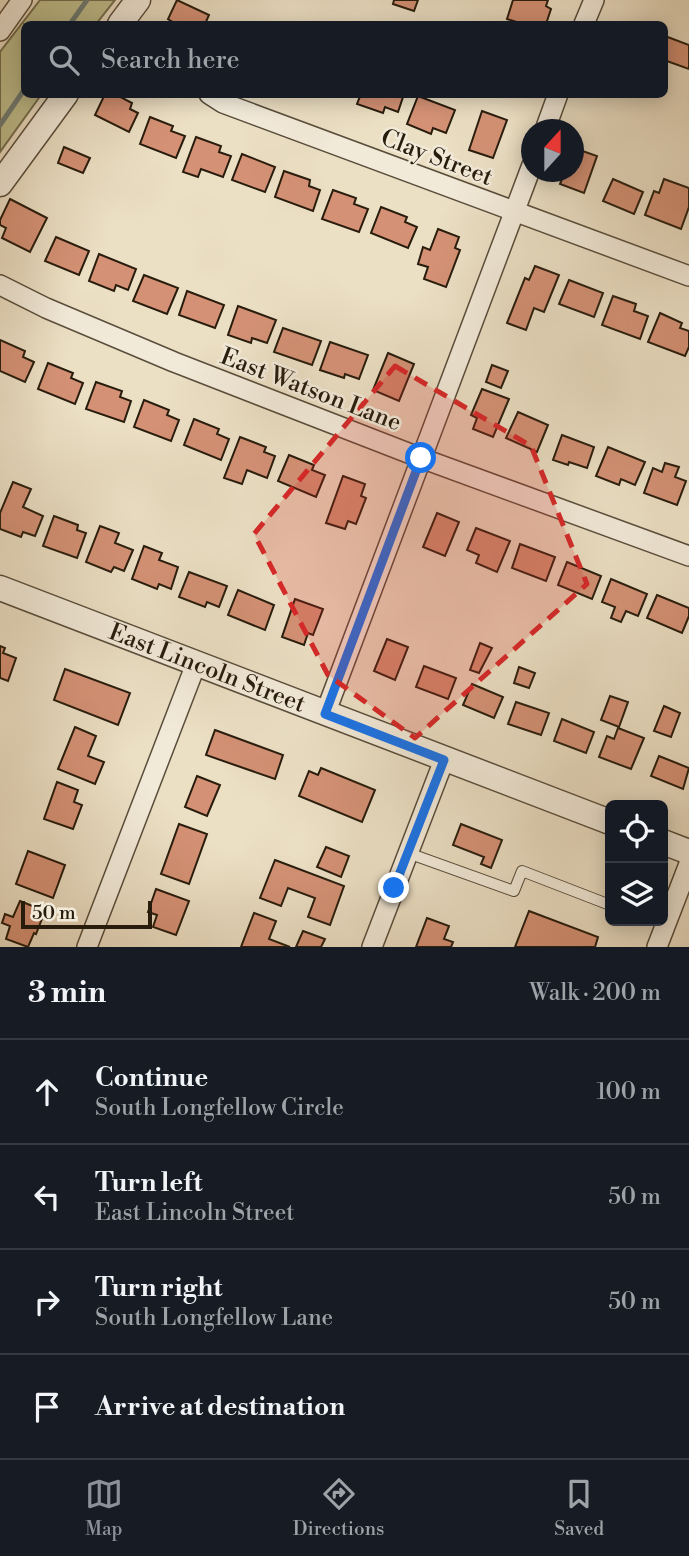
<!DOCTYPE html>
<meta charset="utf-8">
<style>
body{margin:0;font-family:"Libre Bodoni",serif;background:#20242c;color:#f1f3f6}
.controls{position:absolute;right:21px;bottom:21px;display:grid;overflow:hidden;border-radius:10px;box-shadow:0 4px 18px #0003}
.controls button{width:63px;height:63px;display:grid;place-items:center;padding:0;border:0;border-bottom:2px solid #363941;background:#171b24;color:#f1f3f6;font:35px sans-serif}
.compass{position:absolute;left:521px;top:119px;width:63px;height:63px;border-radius:50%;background:#171b24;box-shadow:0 4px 18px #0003;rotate:21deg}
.scale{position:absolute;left:21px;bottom:18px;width:131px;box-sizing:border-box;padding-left:7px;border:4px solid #281c0d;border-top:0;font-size:19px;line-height:24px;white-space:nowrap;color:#281c0d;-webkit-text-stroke:5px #f2ead9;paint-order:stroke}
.stop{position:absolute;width:21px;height:21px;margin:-16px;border:5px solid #1a73e8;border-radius:50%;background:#fff}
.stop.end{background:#1a73e8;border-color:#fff;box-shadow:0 2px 7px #0008}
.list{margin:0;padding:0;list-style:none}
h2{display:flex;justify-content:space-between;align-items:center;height:91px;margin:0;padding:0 28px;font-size:30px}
h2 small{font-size:23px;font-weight:400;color:#9ea1a6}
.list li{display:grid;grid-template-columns:46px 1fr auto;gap:21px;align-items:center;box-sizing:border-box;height:105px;padding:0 28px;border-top:2px solid #363941}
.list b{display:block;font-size:26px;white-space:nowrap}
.list p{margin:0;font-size:23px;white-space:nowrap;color:#9ea1a6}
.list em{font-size:23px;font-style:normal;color:#9ea1a6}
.icon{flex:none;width:38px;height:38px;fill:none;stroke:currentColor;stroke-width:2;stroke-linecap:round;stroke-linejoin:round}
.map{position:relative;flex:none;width:689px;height:947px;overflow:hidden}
.search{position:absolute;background:#171b24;box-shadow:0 4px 18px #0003;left:21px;right:21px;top:21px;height:77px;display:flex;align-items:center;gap:18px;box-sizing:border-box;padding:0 24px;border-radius:10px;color:#9ea1a6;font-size:26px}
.sheet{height:511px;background:#171b24}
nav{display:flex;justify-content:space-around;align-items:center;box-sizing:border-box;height:98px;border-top:2px solid #363941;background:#171b24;font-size:19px;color:#9ea1a6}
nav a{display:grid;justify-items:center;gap:4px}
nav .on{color:#8c9099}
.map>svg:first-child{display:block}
.green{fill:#c0c08f;stroke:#746e4e;stroke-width:2}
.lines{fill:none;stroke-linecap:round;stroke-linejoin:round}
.stream{stroke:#6d7b76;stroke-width:5}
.building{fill:#d49175;stroke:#281c0d;stroke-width:2}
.service-casing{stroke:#594d3b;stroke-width:12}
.minor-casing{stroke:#594d3b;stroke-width:22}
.tertiary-casing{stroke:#594d3b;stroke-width:27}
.service{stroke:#f2ead9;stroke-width:10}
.minor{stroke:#f2ead9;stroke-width:19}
.tertiary{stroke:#f2ead9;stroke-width:24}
.route{stroke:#1a73e8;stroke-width:9}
.marked{fill:#d62828;fill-opacity:0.2;stroke:#d62828;stroke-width:5;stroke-dasharray:14 9;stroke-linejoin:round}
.labels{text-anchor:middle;stroke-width:5;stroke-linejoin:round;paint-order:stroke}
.street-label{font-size:24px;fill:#281c0d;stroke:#f2ead9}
</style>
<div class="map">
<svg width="689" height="947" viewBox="0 0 689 947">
<rect width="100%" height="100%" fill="#ebdfc4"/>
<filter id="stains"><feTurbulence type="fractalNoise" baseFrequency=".00286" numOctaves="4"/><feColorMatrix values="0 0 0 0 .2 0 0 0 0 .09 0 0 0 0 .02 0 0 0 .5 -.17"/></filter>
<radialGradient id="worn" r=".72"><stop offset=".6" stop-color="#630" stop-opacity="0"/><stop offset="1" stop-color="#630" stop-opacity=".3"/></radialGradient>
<polygon class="green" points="40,0 115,0 96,24 24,24 24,94 41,95 0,152 0,52"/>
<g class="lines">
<g class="stream">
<polyline points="70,24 87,0"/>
<polyline points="0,125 24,90"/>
</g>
</g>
<g class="building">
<polygon points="177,0 209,15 205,24 176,24 168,19"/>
<polygon points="394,0 418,0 414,11 393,4"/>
<polygon points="513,0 548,0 546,6 551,9 546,24 523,24 507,19"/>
<polygon points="665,36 689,45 689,69 664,60"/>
<polygon points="105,94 115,94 132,103 130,109 138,113 129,132 95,115"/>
<polygon points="361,94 404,94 398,112 385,107 383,113 357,104"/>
<polygon points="418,96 455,110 446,133 433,128 431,134 407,124"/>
<polygon points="482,111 507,120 493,158 469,150"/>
<polygon points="150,117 173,126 171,131 185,136 176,158 140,144"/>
<polygon points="196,137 221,146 219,152 231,156 223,177 201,169 198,177 183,172"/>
<polygon points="64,147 90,158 83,173 58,163"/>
<polygon points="574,148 597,156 584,193 560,184 565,172 574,172"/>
<polygon points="242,154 275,167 265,192 232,180"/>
<polygon points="284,171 310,180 309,186 320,190 313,211 275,197"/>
<polygon points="613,179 643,192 634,214 603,201"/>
<polygon points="664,179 689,188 689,207 681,229 645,215 654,191 659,193"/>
<polygon points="333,190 356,198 354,204 368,209 359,232 322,219"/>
<polygon points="10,199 47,218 30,252 2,238 6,228 0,225 0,220"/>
<polygon points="381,207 407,217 405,222 417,227 408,248 371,233"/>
<polygon points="438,229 459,237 455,248 460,250 446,287 424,279 428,267 418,264 423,247 430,250"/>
<polygon points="56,237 89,251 79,275 45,261"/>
<polygon points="99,254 136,269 128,290 116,285 114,291 89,281"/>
<polygon points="535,266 559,275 544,312 534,308 526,330 507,323 525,278 529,280"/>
<polygon points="144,275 178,288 167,314 133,301"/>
<polygon points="569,280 603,293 594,317 559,304"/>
<polygon points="187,291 224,305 215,328 179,315"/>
<polygon points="613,296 636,304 634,311 648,316 640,339 602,325"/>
<polygon points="238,306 276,320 267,343 252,338 251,343 228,335"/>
<polygon points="660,313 682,323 680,328 689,331 689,347 685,356 648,342"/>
<polygon points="283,328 321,341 312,365 274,352"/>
<polygon points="0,340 25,351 23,357 34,362 25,382 0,371"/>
<polygon points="330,342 368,355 359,379 345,374 344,378 320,370"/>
<polygon points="388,353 414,364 399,401 373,390"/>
<polygon points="48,363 73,373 71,378 83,383 75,404 38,389"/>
<polygon points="492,365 508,371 501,388 486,382"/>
<polygon points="96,382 122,391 120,397 131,401 124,422 86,409"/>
<polygon points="482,389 509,399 493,437 473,429 477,418 471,415"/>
<polygon points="144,400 169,410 167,415 179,420 171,441 134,427"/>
<polygon points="518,412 548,425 537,452 506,438"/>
<polygon points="194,419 219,429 217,434 229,439 221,460 184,445"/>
<polygon points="562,435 594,447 587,468 569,462 568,465 553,460"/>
<polygon points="240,437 266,447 264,452 275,456 267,478 247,470 242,484 224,478"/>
<polygon points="608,447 645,462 635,485 621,479 619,485 596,476"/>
<polygon points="289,455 314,465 312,470 325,475 316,497 278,481"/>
<polygon points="665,463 679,467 675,477 686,481 677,505 644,493 653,468 662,472"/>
<polygon points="343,476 365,484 361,496 366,498 356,524 348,521 345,529 326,523"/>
<polygon points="13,482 31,489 23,507 43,516 35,536 23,532 21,537 0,529 0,513"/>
<polygon points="437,513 459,522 445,556 423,547"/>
<polygon points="54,516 78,525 77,530 86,533 77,558 43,546"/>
<polygon points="100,526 119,533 115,543 133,550 124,571 114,567 111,572 86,562"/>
<polygon points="476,528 510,541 497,572 476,563 479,555 467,550"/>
<polygon points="520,544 555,557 546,581 512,568"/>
<polygon points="144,546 162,553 159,560 178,567 171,589 159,584 157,589 132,579"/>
<polygon points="567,562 601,576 592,599 558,585"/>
<polygon points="189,572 227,586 219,607 207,602 205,607 179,597"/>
<polygon points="611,579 647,594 638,616 626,611 621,622 611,618 615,607 602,602"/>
<polygon points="238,590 274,605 265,630 228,615"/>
<polygon points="657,595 689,608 689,616 682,633 647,618"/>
<polygon points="295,599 323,609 313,635 308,633 304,645 282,637"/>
<polygon points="387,639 408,647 395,680 374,671"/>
<polygon points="480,643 492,648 479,673 470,670"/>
<polygon points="0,646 5,648 3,653 16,658 8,681 0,678"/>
<polygon points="424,666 456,678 448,699 416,687"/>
<polygon points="519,667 535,673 529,688 514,683"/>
<polygon points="65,669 130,693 118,725 54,700"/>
<polygon points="472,684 503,697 494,718 463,705"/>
<polygon points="610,696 628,702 619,727 601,720"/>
<polygon points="516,702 549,713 541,735 508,724"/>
<polygon points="664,706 680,713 671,737 654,731"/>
<polygon points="562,719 594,732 586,753 554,741"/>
<polygon points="75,727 96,736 88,756 104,762 95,784 58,769"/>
<polygon points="618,728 644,738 631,769 599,757 607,736 614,739"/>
<polygon points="215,730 283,755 275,779 206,755"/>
<polygon points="659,756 689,768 683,789 651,776"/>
<polygon points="321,768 375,790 362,822 299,796 309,771 318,775"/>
<polygon points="197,776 220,785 207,816 185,807"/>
<polygon points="57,782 78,790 74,802 82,805 73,829 44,819"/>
<polygon points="179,824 207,834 189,884 161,874"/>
<polygon points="461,824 502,840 491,868 481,864 484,857 453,845"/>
<polygon points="326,847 349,856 341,877 317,867"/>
<polygon points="28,851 65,865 53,898 16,884"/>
<polygon points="275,860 344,886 330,925 308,917 315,898 288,888 281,906 260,898"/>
<polygon points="156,889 189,901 176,935 153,927 157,915 148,912"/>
<polygon points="20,901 45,911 36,934 34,933 28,947 6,939 10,926 2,923 5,914 13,917"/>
<polygon points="529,911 598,937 595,947 515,947"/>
<polygon points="254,913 276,921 269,939 290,947 241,947"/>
<polygon points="427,918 449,926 444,939 453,942 451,947 416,947"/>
<polygon points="303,931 325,939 321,947 296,947"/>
</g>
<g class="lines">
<defs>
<polyline id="service" points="408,853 514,891 522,871 610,905"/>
<g id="minor">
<polyline points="584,24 594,0"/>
<polyline points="0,31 22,0"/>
<polyline points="209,94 223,103 689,276"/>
<polyline points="545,130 558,94"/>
<polyline points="0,285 46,308 174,362 421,458 689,556"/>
<polyline points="325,714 532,165"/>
<polyline points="87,947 196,664"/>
<polyline points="372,947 444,760"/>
<polyline points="657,947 689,864"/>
</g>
<g id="tertiary">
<polyline points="120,24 138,0"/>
<polyline points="0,184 66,94"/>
<path id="s1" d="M0,588L610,822"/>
<polyline points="663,842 689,852"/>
</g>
</defs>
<use href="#service" class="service-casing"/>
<use href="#minor" class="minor-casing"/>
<use href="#tertiary" class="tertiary-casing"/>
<use href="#service" class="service"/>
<use href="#minor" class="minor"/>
<use href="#tertiary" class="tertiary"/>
</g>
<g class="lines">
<polyline class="route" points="394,888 444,760 325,714 421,458"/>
</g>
<path class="marked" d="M395,366L531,446L587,584L415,738L328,675L254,534Z"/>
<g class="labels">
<g class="street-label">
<text transform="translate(437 157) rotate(21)" y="8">Clay Street</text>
<text transform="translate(311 389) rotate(21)" y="8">East Watson Lane</text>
<text dy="8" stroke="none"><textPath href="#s1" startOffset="222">East Lincoln Street</textPath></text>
</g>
</g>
<rect width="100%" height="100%" filter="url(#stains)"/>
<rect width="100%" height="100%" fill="url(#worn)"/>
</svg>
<div class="controls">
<button><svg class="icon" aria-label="locate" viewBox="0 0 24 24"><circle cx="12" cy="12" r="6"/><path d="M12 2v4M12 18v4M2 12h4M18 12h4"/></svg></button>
<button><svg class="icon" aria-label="layers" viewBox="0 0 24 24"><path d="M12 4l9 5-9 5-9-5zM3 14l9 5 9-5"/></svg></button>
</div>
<svg class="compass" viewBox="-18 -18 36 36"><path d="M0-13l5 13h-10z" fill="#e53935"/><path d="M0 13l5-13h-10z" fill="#9ea1a6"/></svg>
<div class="scale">50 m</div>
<div class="stop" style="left:421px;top:458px"></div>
<div class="stop end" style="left:394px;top:888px"></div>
<div class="search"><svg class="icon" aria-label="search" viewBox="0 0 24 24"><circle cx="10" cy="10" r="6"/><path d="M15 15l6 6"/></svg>Search here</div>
</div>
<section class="sheet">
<h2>3 min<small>Walk · 200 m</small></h2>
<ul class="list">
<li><svg class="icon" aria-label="ahead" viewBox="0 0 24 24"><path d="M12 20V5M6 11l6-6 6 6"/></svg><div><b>Continue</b><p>South Longfellow Circle</p></div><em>100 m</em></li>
<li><svg class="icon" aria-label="left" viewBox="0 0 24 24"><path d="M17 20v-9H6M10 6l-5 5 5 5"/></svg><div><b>Turn left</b><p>East Lincoln Street</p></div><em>50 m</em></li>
<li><svg class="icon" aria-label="right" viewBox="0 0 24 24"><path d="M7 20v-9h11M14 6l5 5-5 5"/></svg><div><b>Turn right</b><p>South Longfellow Lane</p></div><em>50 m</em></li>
<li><svg class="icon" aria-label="arrive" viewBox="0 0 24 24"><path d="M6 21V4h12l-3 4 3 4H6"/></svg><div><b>Arrive at destination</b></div></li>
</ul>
</section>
<nav>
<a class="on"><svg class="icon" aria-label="map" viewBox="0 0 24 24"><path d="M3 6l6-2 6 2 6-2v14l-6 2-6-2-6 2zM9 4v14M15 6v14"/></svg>Map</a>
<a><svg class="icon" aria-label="directions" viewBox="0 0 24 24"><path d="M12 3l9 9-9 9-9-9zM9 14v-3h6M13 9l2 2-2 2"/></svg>Directions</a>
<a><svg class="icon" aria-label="saved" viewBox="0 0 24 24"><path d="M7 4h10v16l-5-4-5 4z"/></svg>Saved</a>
</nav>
